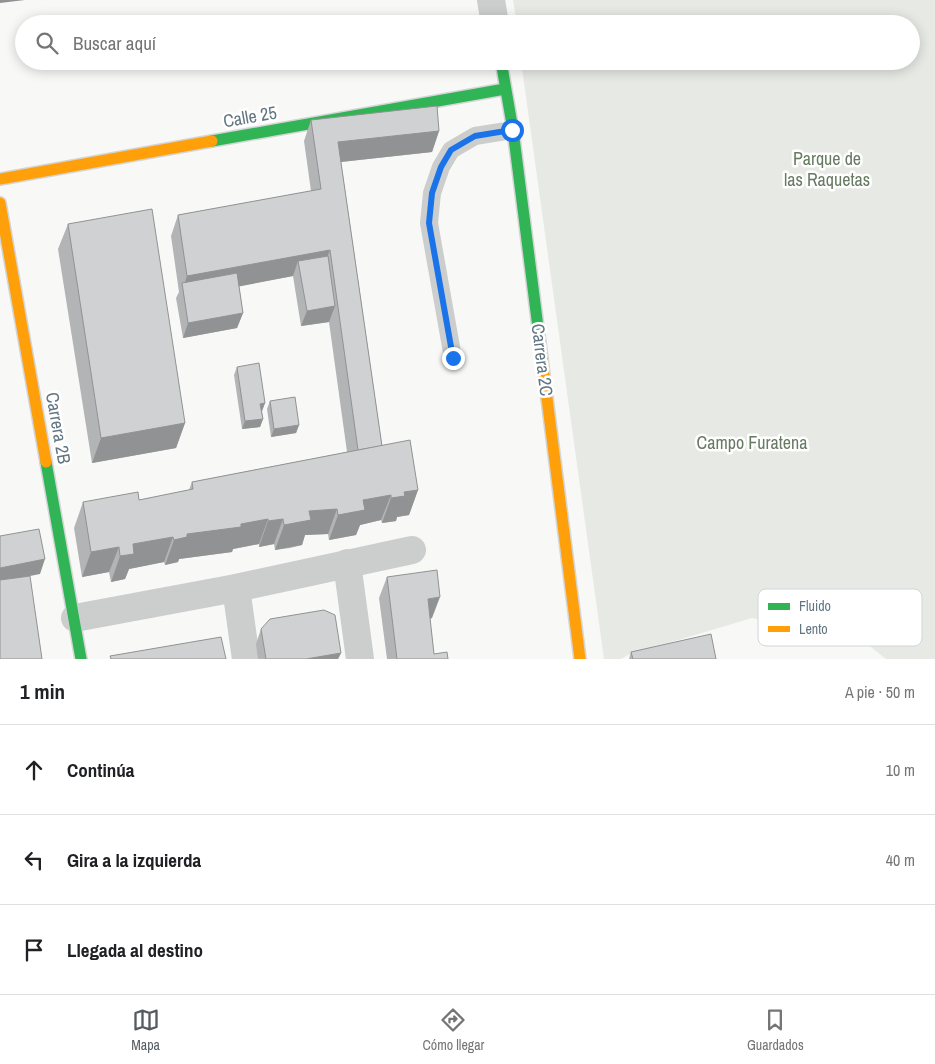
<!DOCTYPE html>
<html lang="es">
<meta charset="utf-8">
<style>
body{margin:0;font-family:"Archivo Narrow",sans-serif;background:#f6f6f6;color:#202124}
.stop{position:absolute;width:15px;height:15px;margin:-11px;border:4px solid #1a73e8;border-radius:50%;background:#fff}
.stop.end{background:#1a73e8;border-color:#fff;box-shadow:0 1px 5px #0008}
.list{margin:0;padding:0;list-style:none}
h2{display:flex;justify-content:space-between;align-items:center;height:65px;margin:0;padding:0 20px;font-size:21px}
h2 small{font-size:16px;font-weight:400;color:#757577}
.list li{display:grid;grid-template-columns:32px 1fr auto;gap:15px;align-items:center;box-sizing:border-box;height:90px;padding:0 20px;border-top:1px solid #e0e0e0}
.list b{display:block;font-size:19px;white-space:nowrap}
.list em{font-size:16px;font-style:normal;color:#757577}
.icon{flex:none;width:28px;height:28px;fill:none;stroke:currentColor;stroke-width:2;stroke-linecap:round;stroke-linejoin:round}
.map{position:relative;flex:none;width:935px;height:659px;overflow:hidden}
.search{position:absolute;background:#fff;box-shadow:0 2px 12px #0003;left:15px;right:15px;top:15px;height:55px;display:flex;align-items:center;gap:12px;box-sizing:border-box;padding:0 18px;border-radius:28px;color:#757577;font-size:19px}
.sheet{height:335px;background:#fff}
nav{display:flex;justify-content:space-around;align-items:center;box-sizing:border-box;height:70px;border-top:1px solid #e0e0e0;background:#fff;font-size:14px;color:#757577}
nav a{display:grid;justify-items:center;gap:2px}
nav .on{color:#555c61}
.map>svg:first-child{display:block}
.green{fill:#e7eae4}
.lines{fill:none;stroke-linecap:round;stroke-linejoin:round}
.fast-casing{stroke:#d4d5d6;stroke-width:14}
.slow-casing{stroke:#d4d5d6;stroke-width:14}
.lane{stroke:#cccece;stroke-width:18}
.street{stroke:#cccece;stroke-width:28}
.fast{stroke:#30b455;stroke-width:11}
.slow{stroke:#ff9f0a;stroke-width:11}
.wall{fill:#b2b4b5}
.shaded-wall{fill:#919293}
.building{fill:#cfd1d2;stroke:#919293}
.route{stroke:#1a73e8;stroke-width:6}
.labels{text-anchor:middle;stroke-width:5;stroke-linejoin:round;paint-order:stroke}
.street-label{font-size:18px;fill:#627682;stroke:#fff}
.park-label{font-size:18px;fill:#677a62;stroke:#fff}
.key{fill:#fff;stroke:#d0d6da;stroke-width:1}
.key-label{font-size:14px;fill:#627682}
</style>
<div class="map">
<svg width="935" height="659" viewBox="0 0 935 659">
<rect width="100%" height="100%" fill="#f8f8f7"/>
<polygon class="green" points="513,0 935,0 935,659 886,659 866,643 752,618 628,655 621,659 604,659 521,61 911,61 911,24 517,24"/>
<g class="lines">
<defs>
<g id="fast">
<polyline points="501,61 513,130 542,359"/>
<polyline points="212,141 505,89"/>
<polyline points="46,462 81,659"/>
</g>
<g id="slow">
<polyline points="0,179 212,141"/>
<polyline points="0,203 46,462"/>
<polyline points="542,359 580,659"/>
</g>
</defs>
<use href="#fast" class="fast-casing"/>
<use href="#slow" class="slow-casing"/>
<polyline class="lane" points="453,358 429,223 432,193 441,167 451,150 475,136 513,130"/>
<g class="street">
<polyline points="491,0 495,24"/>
<polyline points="347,563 360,659"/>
<polyline points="236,588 246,659"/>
<polyline points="75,618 236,588 412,550"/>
</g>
<use href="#fast" class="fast"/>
<use href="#slow" class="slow"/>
</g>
<g class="wall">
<polygon points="311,120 439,131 432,152 341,162 382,446 418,490 409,515 397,517 396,521 382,523 381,520 360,525 356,535 329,540 328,534 305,535 302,545 290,548 275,550 274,544 259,547 259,544 233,549 232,552 179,559 178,562 165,565 164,562 129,569 125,579 111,582 109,572 82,577 74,528 83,502 139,500 189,490 192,482 347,452 329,322 301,326 293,276 239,286 243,313 237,328 183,338 176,298 179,292 171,236 178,215 311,191 304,141"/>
<polygon points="68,224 185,423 176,448 92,463 58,249"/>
<polygon points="237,367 265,403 262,411 263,419 260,427 242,429 234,375"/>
<polygon points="270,401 299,425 296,433 271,437 267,409"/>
<polygon points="387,577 432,618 430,619 434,654 448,659 387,659 379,598"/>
<polygon points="261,629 341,653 338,659 258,659 256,644"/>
<polygon points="631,652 716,659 629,659"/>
</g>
<g class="shaded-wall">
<polygon points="0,0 25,0 0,3"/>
<polygon points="439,131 432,152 331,163 338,142"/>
<polygon points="330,250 322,271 298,261 293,276 184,297 183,288 187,276"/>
<polygon points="335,306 329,322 301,326 307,311"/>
<polygon points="243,313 237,328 183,338 188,323"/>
<polygon points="265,403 262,411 257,412 260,404"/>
<polygon points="263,419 260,427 242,429 245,421"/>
<polygon points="185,423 176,448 92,463 101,438"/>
<polygon points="299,425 296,433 271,437 274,429"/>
<polygon points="418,490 409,515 397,517 396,521 382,523 391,498 404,492"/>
<polygon points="391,495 381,520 360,525 356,535 329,540 338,515 363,500"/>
<polygon points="337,509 328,534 305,535 302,545 275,550 284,525 309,511"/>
<polygon points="268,519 259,544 233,549 232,552 179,559 178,562 165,565 174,540 187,534"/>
<polygon points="283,519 274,544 259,547 268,521"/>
<polygon points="173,537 164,562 129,569 125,579 111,582 120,556 133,544"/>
<polygon points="119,547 109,572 82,577 91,552"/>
<polygon points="45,559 40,574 0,582 0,568"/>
<polygon points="440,597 432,618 420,620 428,599"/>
<polygon points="341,653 338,659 306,659"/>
</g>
<g class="building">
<polygon points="437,106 439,131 338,142 382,446 358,450 330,250 187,276 178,215 321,189 311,120"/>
<polygon points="152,209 185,423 101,438 68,224"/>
<polygon points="328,256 335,306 307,311 298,261"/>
<polygon points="237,273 243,313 188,323 182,283"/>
<polygon points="259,363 265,403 260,404 263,419 245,421 237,367"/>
<polygon points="295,397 299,425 274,429 270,401"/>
<polygon points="410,440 418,490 404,492 405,496 391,498 391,495 363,500 365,510 338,515 337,509 309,511 311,520 284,525 283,519 268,521 268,519 241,524 241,527 187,534 187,537 174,540 173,537 133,544 134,554 120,556 119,547 91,552 83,502 138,492 139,500 193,489 192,482"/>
<polygon points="39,529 45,559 0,568 0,536"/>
<polygon points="437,570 440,597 428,599 431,627 434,654 447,652 448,659 397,659 387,577"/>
<polygon points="30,576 42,659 0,659 0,580"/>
<polygon points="324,610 335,615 341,653 306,659 266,659 261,629 270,619"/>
<polygon points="711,634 716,659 633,659 631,652"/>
<polygon points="221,637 226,659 111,659 110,656"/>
</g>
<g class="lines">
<polyline class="route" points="453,358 429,223 432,193 441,167 451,150 475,136 512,130"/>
</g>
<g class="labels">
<g class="street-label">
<text transform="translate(250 117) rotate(-10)" y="6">Calle 25</text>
<text transform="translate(542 360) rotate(83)" y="6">Carrera 2C</text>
<text transform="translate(58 428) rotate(80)" y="6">Carrera 2B</text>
</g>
<g class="park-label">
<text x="827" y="165">Parque de<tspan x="827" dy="21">las Raquetas</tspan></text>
<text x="752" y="449">Campo Furatena</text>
</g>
</g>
<rect x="758" y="589" width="164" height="57" rx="8" class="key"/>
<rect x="768" y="603" width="22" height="7" fill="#30b455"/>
<rect x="768" y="626" width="22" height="6" fill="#ff9f0a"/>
<g class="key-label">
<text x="799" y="611">Fluido</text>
<text x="799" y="634">Lento</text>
</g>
</svg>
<div class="stop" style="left:512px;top:130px"></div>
<div class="stop end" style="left:453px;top:358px"></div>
<div class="search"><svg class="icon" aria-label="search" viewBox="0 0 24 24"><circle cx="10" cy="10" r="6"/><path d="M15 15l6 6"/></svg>Buscar aquí</div>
</div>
<section class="sheet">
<h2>1 min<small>A pie · 50 m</small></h2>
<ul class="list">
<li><svg class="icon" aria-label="ahead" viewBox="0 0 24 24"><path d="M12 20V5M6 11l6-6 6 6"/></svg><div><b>Continúa</b></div><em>10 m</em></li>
<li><svg class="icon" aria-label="left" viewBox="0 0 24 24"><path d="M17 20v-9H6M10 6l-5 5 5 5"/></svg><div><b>Gira a la izquierda</b></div><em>40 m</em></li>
<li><svg class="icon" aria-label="arrive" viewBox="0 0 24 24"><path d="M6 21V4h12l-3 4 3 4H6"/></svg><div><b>Llegada al destino</b></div></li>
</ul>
</section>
<nav>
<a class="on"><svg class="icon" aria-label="map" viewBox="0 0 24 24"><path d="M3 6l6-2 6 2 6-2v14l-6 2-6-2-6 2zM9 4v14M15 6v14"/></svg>Mapa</a>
<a><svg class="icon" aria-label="directions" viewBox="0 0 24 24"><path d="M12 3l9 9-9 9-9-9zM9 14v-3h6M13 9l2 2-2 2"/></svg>Cómo llegar</a>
<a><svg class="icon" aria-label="saved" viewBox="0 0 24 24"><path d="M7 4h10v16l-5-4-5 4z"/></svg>Guardados</a>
</nav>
